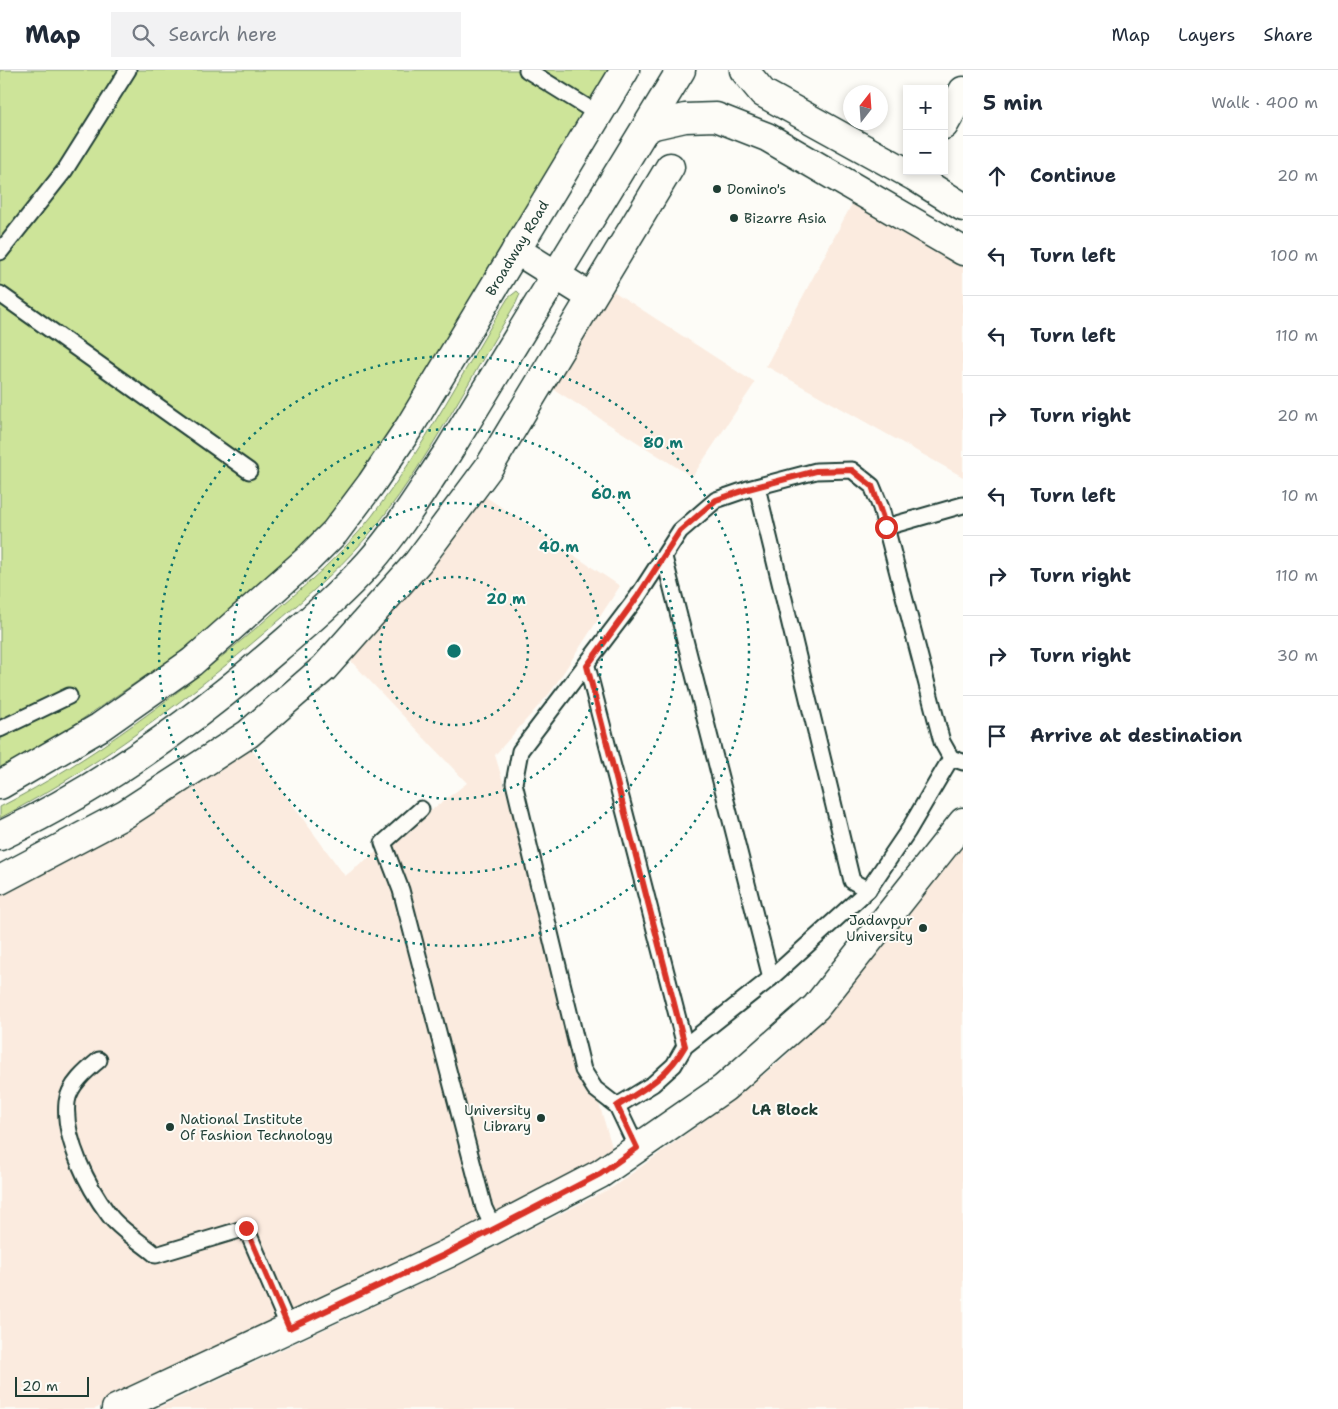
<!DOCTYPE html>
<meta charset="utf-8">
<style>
body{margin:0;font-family:"Shantell Sans",sans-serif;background:#f2f2f3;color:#1f2937}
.controls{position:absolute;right:15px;top:15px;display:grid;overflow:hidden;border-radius:0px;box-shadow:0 2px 8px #0003}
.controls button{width:45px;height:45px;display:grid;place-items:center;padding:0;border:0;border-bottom:1px solid #e0e1e3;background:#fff;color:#1f2937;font:25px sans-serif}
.compass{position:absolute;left:843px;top:15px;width:45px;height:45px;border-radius:50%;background:#fff;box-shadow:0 2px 8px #0003;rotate:17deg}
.scale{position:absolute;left:15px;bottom:12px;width:74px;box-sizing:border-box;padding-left:5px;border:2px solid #1f3d34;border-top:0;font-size:14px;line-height:18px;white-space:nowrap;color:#1f3d34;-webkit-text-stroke:4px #fdfcf7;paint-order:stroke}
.stop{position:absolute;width:15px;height:15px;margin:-11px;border:4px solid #d93025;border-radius:50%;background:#fff}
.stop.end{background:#d93025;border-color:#fff;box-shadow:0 1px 5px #0008}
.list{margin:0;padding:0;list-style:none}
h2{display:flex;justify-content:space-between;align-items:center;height:65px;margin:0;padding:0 20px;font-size:21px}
h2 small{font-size:16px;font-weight:400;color:#747a83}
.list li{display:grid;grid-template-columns:32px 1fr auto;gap:15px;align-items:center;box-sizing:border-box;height:80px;padding:0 20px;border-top:1px solid #e0e1e3}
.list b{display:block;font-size:19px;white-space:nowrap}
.list em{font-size:16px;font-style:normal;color:#747a83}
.icon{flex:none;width:28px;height:28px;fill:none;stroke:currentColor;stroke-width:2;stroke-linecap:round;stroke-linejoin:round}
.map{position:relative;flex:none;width:963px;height:1339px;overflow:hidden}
header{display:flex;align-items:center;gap:30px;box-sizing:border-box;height:70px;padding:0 25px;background:#fff;border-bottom:1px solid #e0e1e3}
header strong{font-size:24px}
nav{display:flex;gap:28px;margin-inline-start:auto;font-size:18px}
.search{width:350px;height:45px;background:#f2f2f3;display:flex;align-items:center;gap:12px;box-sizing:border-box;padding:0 18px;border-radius:0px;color:#747a83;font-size:19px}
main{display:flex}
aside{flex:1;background:#fff}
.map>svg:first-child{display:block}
.built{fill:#fbebdf}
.green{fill:#cde499;stroke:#769066}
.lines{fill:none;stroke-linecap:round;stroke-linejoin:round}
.lane-casing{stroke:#1f3d34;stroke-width:19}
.street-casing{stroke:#1f3d34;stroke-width:31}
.secondary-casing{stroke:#1f3d34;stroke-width:31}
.lane{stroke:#fdfcf7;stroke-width:15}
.street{stroke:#fdfcf7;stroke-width:28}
.secondary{stroke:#fdfcf7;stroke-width:28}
.route{stroke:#d93025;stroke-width:6}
.ring{fill:none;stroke:#0f766e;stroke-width:2.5;stroke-dasharray:2.5 5}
.poi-dot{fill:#1f3d34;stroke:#fdfcf7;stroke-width:2}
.labels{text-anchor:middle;stroke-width:4;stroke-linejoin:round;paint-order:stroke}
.poi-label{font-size:14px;fill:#1f3d34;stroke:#fdfcf7;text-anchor:start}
.street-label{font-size:14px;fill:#1f3d34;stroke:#fdfcf7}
.neighbourhood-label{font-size:15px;font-weight:bold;fill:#1f3d34;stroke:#fdfcf7}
.centre{fill:#0f766e;stroke:#fdfcf7;stroke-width:2.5}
.ring-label{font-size:15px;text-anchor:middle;font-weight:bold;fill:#0f766e;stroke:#fdfcf7;stroke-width:4;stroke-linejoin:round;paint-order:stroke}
</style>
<header>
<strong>Map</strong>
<div class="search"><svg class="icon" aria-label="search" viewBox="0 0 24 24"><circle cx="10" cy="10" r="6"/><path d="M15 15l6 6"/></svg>Search here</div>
<nav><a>Map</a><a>Layers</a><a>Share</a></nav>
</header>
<main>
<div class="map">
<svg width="963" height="1339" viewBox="0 0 963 1339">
<rect width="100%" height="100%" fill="#fdfcf7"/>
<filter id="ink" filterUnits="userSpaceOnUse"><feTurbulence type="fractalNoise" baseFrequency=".02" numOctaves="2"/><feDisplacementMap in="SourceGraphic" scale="10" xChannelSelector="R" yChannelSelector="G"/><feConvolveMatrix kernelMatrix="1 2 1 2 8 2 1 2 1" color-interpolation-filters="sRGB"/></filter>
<g filter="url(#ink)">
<g class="built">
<polygon points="854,130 963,194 963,407 766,296"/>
<polygon points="607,217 755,313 692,407 547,315"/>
<polygon points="480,423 620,516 550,623 495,685 612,1077 581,1099 314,1234 95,1339 0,1339 0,821 247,673 345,806 467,713 348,588"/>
<polygon points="963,750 963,1339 156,1339 444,1203 613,1117 711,1046 782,990 804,966"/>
</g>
<g class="green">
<polygon points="0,0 613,0 434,293 350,424 313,471 179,583 24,689 0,700"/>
<path d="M517,221L520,224L516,233C471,306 432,384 380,451C348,492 308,526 269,559C185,631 98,697 0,748V737C95,688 180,623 262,553C300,520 341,486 372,446C424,378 463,301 508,228Z"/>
</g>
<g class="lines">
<defs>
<g id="lane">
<polyline points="527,0 598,44"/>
<polyline points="0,182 65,100 128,0"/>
<polyline points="0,224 249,401"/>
<polyline points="757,417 852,811 868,820"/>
<polyline points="886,457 963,435"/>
<polyline points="664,487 771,908"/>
<polyline points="587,596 685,976"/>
<polyline points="0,659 69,626"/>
<polyline points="951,688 908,761 868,820 771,908 685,976 674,995 653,1014 617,1036 595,1019 583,1000 514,713 520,681 638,526 680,461 716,430 748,419 816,401 852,400 872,416 881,438 942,672 951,688 963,692"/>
<polyline points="421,739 383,773 401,820 484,1138 494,1159"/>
<path d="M99,990C87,1000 69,1015 67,1032C63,1068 88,1117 109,1145C120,1160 141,1172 156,1185L246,1158L289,1258"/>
<polyline points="617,1036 637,1078"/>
</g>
<g id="street">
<polyline points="944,55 963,21"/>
<polyline points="516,180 591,227"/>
<polyline points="0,810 125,744 248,664 324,598 418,492 489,397 670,97"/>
<polyline points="116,1339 447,1184 600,1104 724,1018 816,937 963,752"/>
</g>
<g id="secondary">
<polyline points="744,0 763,23 915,107 963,137"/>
<polyline points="645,60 654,55 685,48 716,47 767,67 963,181"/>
<polyline points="0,715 100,657 192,592 307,490 335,462 371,414 410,356 625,0"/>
<path d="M0,766C102,718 193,652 278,578C309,551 341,524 369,493C399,459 423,419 448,382L681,0"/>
</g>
</defs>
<use href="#lane" class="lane-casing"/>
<use href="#street" class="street-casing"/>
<use href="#secondary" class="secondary-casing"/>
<use href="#lane" class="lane"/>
<use href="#street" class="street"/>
<use href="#secondary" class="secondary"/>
</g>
</g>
<g class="lines" filter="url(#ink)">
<path class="route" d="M246,1158L289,1258L446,1184L600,1104L637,1078L617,1036C646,1018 668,1006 685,976L587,596L638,526L680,461L716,430L748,419L816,401L852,400L872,416L886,457"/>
</g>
<g class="ring">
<circle cx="454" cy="581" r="74"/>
<circle cx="454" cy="581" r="148"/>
<circle cx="454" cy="581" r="222"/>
<circle cx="454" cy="581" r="295"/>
</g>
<g class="poi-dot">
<circle cx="717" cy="119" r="5"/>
<circle cx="734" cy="148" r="5"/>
<circle cx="923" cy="858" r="5"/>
<circle cx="541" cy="1048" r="5"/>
<circle cx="170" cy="1057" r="5"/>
</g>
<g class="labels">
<g class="poi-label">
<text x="727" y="124">Domino's</text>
<text x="744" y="153">Bizarre Asia</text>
<text x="913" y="855" text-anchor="end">Jadavpur<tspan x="913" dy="16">University</tspan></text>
<text x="531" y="1045" text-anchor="end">University<tspan x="531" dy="16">Library</tspan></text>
<text x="180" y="1054">National Institute<tspan x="180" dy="16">Of Fashion Technology</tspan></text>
</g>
<g class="street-label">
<text transform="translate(517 178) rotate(-59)" y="5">Broadway Road</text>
</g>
<g class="neighbourhood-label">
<text x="785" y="1045">LA Block</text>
</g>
</g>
<circle cx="454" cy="581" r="8" class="centre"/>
<g class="ring-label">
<text x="663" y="378">80 m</text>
<text x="611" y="429">60 m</text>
<text x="559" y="482">40 m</text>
<text x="506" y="534">20 m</text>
</g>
</svg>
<div class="controls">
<button>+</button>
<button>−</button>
</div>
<svg class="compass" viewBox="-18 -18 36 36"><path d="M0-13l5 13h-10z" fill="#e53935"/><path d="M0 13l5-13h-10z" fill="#747a83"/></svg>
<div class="scale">20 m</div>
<div class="stop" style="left:886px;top:457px"></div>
<div class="stop end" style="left:246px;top:1158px"></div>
</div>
<aside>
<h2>5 min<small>Walk · 400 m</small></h2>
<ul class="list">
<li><svg class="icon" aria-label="ahead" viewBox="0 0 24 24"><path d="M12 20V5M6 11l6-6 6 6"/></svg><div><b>Continue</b></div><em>20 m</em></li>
<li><svg class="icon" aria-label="left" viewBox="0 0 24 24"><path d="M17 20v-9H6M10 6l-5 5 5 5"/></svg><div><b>Turn left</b></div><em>100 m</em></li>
<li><svg class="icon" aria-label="left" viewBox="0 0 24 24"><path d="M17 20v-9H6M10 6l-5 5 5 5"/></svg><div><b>Turn left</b></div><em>110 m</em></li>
<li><svg class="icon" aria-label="right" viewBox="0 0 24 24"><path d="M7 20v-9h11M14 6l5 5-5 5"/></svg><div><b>Turn right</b></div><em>20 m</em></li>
<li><svg class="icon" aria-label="left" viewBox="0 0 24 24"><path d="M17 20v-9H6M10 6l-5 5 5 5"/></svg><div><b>Turn left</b></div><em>10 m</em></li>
<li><svg class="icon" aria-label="right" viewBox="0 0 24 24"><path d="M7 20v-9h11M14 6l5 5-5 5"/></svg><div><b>Turn right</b></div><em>110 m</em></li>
<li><svg class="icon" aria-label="right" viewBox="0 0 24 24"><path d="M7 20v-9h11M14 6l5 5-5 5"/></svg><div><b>Turn right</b></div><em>30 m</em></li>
<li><svg class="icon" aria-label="arrive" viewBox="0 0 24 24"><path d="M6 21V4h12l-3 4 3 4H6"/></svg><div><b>Arrive at destination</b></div></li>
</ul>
</aside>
</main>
